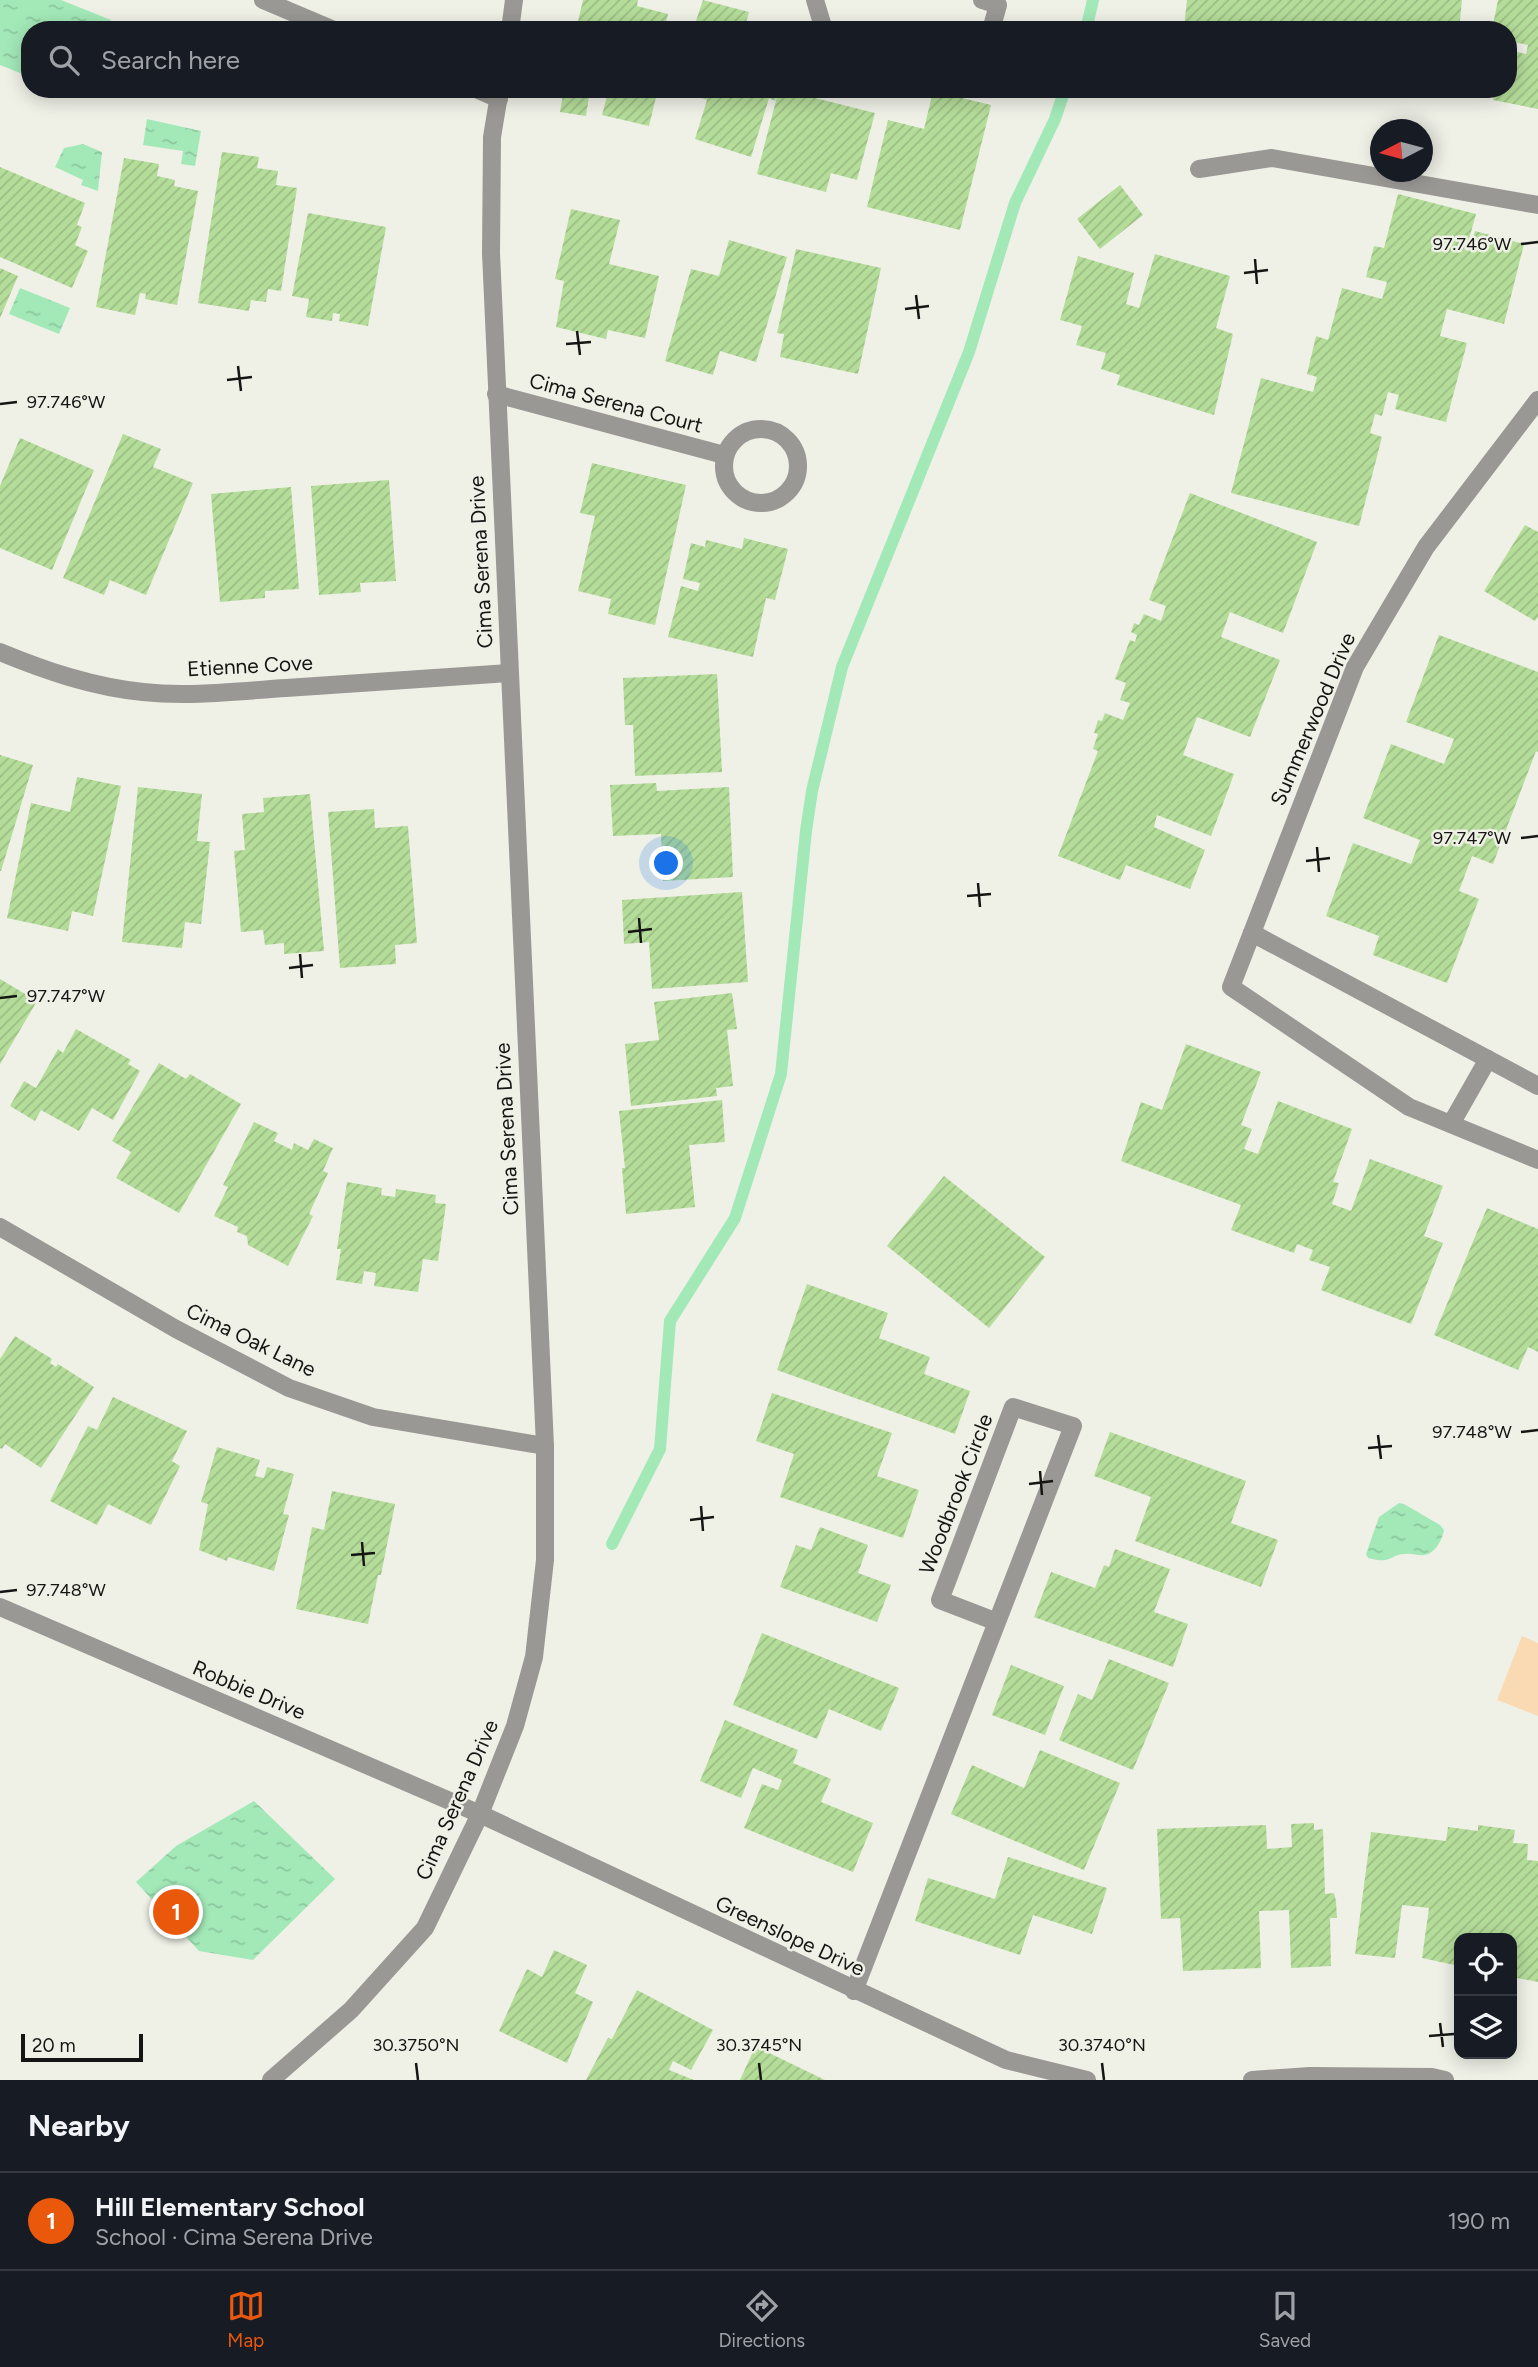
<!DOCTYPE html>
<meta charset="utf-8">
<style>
body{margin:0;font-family:Figtree,sans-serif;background:#242831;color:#f1f3f6}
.controls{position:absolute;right:21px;bottom:21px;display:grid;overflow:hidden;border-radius:14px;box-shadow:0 4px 18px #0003}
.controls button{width:63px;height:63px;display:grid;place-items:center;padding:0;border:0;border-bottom:2px solid #363941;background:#171b24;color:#f1f3f6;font:35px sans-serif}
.compass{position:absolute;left:1370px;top:119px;width:63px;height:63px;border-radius:50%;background:#171b24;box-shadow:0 4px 18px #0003;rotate:264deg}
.scale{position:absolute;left:21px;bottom:18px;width:122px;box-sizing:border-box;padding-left:7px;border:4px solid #151613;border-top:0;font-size:19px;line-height:24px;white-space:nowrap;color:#151613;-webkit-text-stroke:5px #eff1e7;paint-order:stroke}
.you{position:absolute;left:667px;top:864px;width:24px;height:24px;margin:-18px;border:5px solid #fff;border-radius:50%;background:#1a73e8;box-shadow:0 0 0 10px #1a73e833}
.badge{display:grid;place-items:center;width:46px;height:46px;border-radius:50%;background:#ea580c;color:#fff;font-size:23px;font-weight:700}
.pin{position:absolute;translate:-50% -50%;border:4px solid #fff;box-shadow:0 2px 7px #0006}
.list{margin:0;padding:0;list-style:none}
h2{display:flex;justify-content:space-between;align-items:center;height:91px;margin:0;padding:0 28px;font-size:30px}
h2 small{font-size:23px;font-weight:400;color:#9ea1a6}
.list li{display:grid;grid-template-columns:46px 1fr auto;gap:21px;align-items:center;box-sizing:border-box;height:98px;padding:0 28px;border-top:2px solid #363941}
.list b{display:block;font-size:26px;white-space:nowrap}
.list p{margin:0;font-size:23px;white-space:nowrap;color:#9ea1a6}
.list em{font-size:23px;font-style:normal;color:#9ea1a6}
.icon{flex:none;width:38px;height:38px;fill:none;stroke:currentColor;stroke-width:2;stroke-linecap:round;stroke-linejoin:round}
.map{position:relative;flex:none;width:1538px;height:2080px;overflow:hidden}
.search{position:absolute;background:#171b24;box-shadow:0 4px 18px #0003;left:21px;right:21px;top:21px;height:77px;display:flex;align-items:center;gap:18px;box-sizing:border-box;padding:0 24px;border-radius:28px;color:#9ea1a6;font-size:26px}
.sheet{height:189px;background:#171b24}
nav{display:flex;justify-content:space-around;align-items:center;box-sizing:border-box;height:98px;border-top:2px solid #363941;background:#171b24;font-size:19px;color:#9ea1a6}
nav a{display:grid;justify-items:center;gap:4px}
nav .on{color:#ea580c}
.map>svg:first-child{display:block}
.green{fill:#fadab2}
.water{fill:url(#water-ripples)}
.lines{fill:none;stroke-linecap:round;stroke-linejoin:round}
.stream{stroke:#a3e9b8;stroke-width:12}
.building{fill:url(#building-hatch)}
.lane{stroke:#9a9895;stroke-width:18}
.street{stroke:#9a9895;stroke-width:18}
.ticks{fill:none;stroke:#151613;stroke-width:2.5}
.labels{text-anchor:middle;stroke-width:5;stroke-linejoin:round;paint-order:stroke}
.street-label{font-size:21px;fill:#151613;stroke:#eff1e7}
.ticks-label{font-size:18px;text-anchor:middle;fill:#151613;stroke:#eff1e7;stroke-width:5;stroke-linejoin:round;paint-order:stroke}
</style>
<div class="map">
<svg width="1538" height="2080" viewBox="0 0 1538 2080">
<defs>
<pattern id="water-ripples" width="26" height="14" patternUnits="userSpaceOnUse" patternTransform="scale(1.75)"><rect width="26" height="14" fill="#a3e9b8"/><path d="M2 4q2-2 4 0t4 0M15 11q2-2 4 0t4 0" fill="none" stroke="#8bc79d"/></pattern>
<pattern id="building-hatch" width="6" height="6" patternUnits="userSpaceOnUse" patternTransform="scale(1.75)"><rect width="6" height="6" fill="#b5dd9a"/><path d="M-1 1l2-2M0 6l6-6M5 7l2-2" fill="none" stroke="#9bbd84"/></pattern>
</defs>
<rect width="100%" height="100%" fill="#eff1e7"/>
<polygon class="green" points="1522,1636 1538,1643 1538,1716 1497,1700"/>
<g class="water">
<polygon points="0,0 61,0 111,20 107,30 30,30 30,77 0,65"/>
<polygon points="147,119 201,131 195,166 181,164 183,151 143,145"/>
<polygon points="83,144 102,152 98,191 81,185 83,180 55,167 64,148"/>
<polygon points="20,288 70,308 59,334 9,314"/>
<path d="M1399,1503L1404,1504L1440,1525L1444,1530C1442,1540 1435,1554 1424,1555C1418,1556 1412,1553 1406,1554C1389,1554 1393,1565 1368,1558L1366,1554L1379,1517Z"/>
<polygon points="254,1801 335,1879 253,1960 199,1951 136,1882 176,1846"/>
</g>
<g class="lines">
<g class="stream">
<polyline points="1086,30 1093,0"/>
<polyline points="612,1544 660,1449 670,1321 735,1218 781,1074 806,831 812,791 842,667 969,352 1015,203 1055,119 1065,89"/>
</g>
</g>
<g class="building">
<polygon points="583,0 638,0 637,6 668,14 664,30 576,30"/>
<polygon points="703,0 749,12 744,30 693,30"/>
<polygon points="1187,0 1462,0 1459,30 1309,30 1281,26 1281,30 1198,30 1184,27"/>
<polygon points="1498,0 1538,0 1538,109 1493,100 1495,89 1508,89 1508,50 1526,54 1528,45 1508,41 1508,30 1492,30"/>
<polygon points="564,89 590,89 586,116 560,112"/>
<polygon points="609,89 658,89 649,126 602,115"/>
<polygon points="673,89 778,89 775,101 769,98 751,157 695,139 707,100"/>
<polygon points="779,89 875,113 857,180 831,173 826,192 757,174"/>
<polygon points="1414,89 1453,89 1452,98 1414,94"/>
<polygon points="933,91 991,105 960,230 867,207 888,120 924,129"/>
<polygon points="222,152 259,157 257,168 278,171 276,185 297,188 281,291 268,289 266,302 251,300 249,311 198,303"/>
<polygon points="124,158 159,164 157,176 175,180 174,186 198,191 177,305 145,299 146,294 140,293 135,315 96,307"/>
<polygon points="0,167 85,203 77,225 82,227 75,245 88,251 72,288 0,257"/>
<polygon points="1120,185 1143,215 1100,249 1077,219"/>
<polygon points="1398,194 1476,214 1466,250 1469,251 1475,231 1524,244 1504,324 1447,309 1440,336 1467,343 1446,422 1395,409 1399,395 1388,392 1382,416 1375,414 1370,433 1382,437 1359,526 1231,493 1261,378 1313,392 1317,377 1307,374 1316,336 1328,340 1342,288 1382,299 1387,282 1366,277 1374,246 1384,248"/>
<polygon points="571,209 620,220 609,264 659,276 645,338 608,330 606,339 556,327 564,281 555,279"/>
<polygon points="308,213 386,227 368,326 339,321 340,314 333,313 332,321 306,317 309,299 292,296"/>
<polygon points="729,240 787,257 756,362 720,351 713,375 665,361 691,269 719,276"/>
<polygon points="796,249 881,268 858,374 780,357 784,334 777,333"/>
<polygon points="1155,254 1230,276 1216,328 1233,334 1214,415 1117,385 1120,375 1101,369 1106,353 1076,345 1082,326 1060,320 1078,256 1134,273 1126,304 1139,308"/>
<polygon points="0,268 18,276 0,318"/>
<polygon points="123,434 161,449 153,467 193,483 146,595 110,580 104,595 63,578"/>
<polygon points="20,438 94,470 52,570 0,548 0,486"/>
<polygon points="592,463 686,485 655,625 608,614 611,599 578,591 595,516 580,513"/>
<polygon points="389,480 396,581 360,583 361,592 319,595 311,486"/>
<polygon points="291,487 299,589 265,591 265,598 220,602 211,494"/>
<polygon points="1190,493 1317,542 1283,633 1230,612 1221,637 1280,660 1250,737 1197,717 1183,755 1234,774 1211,836 1157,815 1154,827 1205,850 1190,889 1126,865 1120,880 1058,856 1098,751 1093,749 1098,734 1094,733 1098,720 1102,721 1105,713 1123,720 1130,703 1120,700 1126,683 1115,679 1130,640 1135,642 1137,635 1131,632 1134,623 1139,625 1144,614 1161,621 1166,606 1149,600"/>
<polygon points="1525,525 1538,532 1538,617 1535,621 1484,591"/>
<polygon points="744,538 788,549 775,600 766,598 753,657 668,637 681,586 698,591 700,583 683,579 691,543 705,547 706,540 742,549"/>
<polygon points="1439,635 1538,672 1538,752 1536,751 1493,864 1472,856 1459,891 1479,899 1447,983 1373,955 1379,936 1326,916 1353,843 1411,864 1420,840 1363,818 1391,744 1444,764 1454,739 1406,722"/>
<polygon points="717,674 722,772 635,776 633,725 625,725 623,678"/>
<polygon points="0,755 33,765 1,871 0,871"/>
<polygon points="77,777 121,786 93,916 72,911 68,931 7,918 31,803 70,812"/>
<polygon points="656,783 657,791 729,787 733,877 663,881 661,834 613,836 610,785"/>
<polygon points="138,787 202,794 197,841 210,842 201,924 185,922 182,948 122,942"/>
<polygon points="310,794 324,951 284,954 284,943 265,945 263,930 241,932 234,851 245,850 242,814 264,812 263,798"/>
<polygon points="374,809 375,828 408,826 417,943 395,945 396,964 340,968 328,812"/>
<polygon points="742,892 748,982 652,989 649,942 624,944 622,900"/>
<polygon points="0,979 37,1001 0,1064"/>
<polygon points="732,993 737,1029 727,1030 733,1086 716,1088 717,1096 631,1106 625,1044 659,1040 654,1002"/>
<polygon points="76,1029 131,1060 128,1064 140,1071 113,1120 92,1108 79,1131 41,1110 35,1121 10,1106 24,1081 36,1088 58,1049 63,1053"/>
<polygon points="1186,1044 1261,1072 1241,1125 1252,1129 1244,1149 1258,1154 1278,1101 1352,1129 1333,1182 1339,1183 1332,1204 1351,1211 1370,1159 1443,1186 1424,1236 1443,1243 1411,1324 1321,1290 1330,1267 1309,1260 1313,1250 1297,1244 1294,1253 1231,1230 1241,1205 1121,1161 1141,1102 1162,1110"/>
<polygon points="159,1063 186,1079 190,1074 241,1104 179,1213 116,1178 131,1152 112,1141"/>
<polygon points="722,1100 725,1142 689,1145 695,1207 626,1214 622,1168 625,1168 619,1111"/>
<polygon points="254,1122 278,1133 274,1141 292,1150 294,1143 308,1150 314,1139 333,1148 323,1171 328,1173 309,1214 313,1216 288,1266 248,1245 247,1236 237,1232 238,1227 214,1216 228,1187 223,1185"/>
<polygon points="944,1176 1045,1257 989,1328 887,1246"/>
<polygon points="347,1182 382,1188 381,1195 395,1197 396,1189 436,1195 435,1203 446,1204 438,1261 423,1259 418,1292 374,1286 376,1273 364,1271 362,1284 336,1280 341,1249 337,1249"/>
<polygon points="1487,1208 1538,1229 1538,1352 1528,1347 1518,1370 1434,1335"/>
<polygon points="807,1284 888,1313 879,1338 930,1357 924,1374 970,1391 955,1434 777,1370"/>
<polygon points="15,1336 52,1359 50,1363 56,1367 58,1364 94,1387 41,1468 5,1444 2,1449 0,1448 0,1359"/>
<polygon points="772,1393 892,1433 877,1476 919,1490 903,1538 780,1497 794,1454 756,1441"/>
<polygon points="113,1397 187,1431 172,1461 180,1466 151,1525 108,1504 97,1525 50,1501 88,1426 97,1430"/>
<polygon points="1110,1432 1246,1481 1231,1523 1278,1540 1261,1587 1135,1541 1151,1497 1094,1476"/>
<polygon points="217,1447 260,1460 255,1476 264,1478 267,1467 294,1474 283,1514 289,1515 274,1571 228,1557 227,1561 199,1550 208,1504 201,1502"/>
<polygon points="332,1491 395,1504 381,1575 378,1575 368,1624 296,1609 312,1527 324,1530"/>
<polygon points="820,1527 868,1545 858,1573 891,1585 877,1622 780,1587 796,1545 811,1550"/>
<polygon points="1115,1549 1170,1569 1154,1612 1188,1624 1173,1667 1034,1617 1051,1572 1095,1588 1104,1565 1109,1567"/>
<polygon points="762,1633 899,1688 881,1731 829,1709 817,1739 733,1705"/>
<polygon points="1109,1659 1169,1683 1133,1770 1059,1740 1078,1694 1092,1700"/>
<polygon points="1011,1665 1064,1686 1045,1735 992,1715"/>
<polygon points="725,1720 798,1750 793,1763 831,1779 821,1802 873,1823 853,1872 744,1828 762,1784 778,1790 782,1780 753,1768 741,1798 700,1781"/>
<polygon points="1040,1750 1120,1783 1084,1870 951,1814 972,1765 1024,1788"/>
<polygon points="1314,1823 1314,1830 1323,1829 1325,1894 1334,1893 1336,1901 1337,1918 1330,1918 1331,1966 1291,1968 1289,1910 1259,1911 1261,1968 1183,1971 1180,1918 1161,1919 1157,1829 1266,1825 1267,1849 1292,1847 1291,1824"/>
<polygon points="1478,1825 1515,1830 1513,1843 1528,1844 1527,1860 1538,1861 1538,1982 1512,1977 1512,1938 1459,1938 1459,1966 1422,1958 1429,1908 1402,1905 1395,1958 1355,1954 1371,1832 1446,1841 1448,1827 1478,1831"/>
<polygon points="1008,1857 1107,1888 1092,1934 1033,1915 1020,1955 915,1921 928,1878 995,1899"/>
<polygon points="554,1950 587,1965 575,1993 593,2002 567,2063 499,2031 527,1969 542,1977"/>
<polygon points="637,1990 713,2030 691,2070 673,2061 669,2070 694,2080 586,2080 608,2038 612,2039"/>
<polygon points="755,2047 763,2050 825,2080 740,2080"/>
</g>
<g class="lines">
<polyline class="lane" points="1451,1124 1488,1059"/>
<g class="street">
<polyline points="263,0 334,30"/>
<polyline points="815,0 824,30"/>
<polyline points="982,0 998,5 991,30"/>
<polyline points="510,30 514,0"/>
<polyline points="476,89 499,99"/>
<polyline points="1199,169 1272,158 1538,205"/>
<polyline points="496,394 724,455"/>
<polyline points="1538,400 1426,547 1355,667 1231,987 1409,1107 1538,1160"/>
<circle cx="761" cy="466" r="37"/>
<path d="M0,652C46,671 93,687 143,692C190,697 239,691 286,688C360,683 435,678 509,673"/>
<polyline points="1252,933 1538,1086"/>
<polyline points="0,1227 176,1329 289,1388 373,1417 545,1446"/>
<polyline points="0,1607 480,1814 1006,2060 1087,2080"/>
<polyline points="854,1991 1073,1426 1013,1407 940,1600 997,1622"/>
<polyline points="271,2080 351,2010 425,1928 480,1814 515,1726 534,1657 545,1560 545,1446 491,253 492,137 500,89"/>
<polyline points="1252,2080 1310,2076 1432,2077 1445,2080"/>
</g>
</g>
<path class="ticks" d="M1521,244L1538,242M1255,259L1257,284M1244,273L1268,270M916,295L919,319M905,309L929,306M577,331L580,355M566,344L591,342M238,366L241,391M227,380L252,377M0,404L17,402M1521,838L1538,836M1317,847L1319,872M1306,861L1330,858M978,883L980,907M967,896L991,894M639,918L641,943M628,932L652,929M300,954L302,978M289,968L313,965M0,998L17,996M1521,1432L1538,1430M1378,1435L1381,1459M1368,1448L1392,1446M1040,1471L1042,1495M1029,1484L1053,1481M701,1506L703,1531M690,1520L714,1517M362,1542L364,1566M351,1555L375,1553M0,1592L17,1590M1440,2023L1443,2047M1429,2036L1454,2034M416,2063L418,2080M759,2063L761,2080M1102,2063L1104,2080"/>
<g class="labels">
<g class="street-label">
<text transform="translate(616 403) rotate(15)" y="7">Cima Serena Court</text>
<text transform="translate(481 562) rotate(-93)" y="7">Cima Serena Drive</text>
<text transform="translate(250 666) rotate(-3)" y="7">Etienne Cove</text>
<text transform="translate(1313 719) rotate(-67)" y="7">Summerwood Drive</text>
<text transform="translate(507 1129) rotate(-93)" y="7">Cima Serena Drive</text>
<text transform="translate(251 1340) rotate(26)" y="7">Cima Oak Lane</text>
<text transform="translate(956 1494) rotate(-69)" y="7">Woodbrook Circle</text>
<text transform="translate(249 1690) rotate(23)" y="7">Robbie Drive</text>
<text transform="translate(457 1800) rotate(-66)" y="7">Cima Serena Drive</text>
<text transform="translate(790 1936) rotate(25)" y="7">Greenslope Drive</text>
</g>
</g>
<g class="ticks-label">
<text x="1472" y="250">97.746°W</text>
<text x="66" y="408">97.746°W</text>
<text x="1472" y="844">97.747°W</text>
<text x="66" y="1002">97.747°W</text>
<text x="1472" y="1438">97.748°W</text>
<text x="66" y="1596">97.748°W</text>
<text x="416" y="2051">30.3750°N</text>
<text x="759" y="2051">30.3745°N</text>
<text x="1102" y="2051">30.3740°N</text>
</g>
</svg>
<div class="controls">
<button><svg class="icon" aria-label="locate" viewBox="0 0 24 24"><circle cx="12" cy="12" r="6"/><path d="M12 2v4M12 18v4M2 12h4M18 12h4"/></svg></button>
<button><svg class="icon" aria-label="layers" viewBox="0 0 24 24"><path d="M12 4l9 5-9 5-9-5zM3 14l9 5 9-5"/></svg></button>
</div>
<svg class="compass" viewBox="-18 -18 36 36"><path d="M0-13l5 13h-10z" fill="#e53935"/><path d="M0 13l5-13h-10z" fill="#9ea1a6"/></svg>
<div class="scale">20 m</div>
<div class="you"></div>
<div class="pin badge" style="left:176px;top:1912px">1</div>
<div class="search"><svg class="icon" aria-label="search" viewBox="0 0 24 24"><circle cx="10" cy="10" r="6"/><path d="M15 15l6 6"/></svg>Search here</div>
</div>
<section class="sheet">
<h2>Nearby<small></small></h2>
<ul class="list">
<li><span class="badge">1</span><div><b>Hill Elementary School</b><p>School · Cima Serena Drive</p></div><em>190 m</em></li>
</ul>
</section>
<nav>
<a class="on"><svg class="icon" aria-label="map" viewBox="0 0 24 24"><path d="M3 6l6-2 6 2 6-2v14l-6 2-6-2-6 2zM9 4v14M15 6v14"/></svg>Map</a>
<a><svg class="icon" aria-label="directions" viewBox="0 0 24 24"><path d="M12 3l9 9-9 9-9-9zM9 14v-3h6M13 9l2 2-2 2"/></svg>Directions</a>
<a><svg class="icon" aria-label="saved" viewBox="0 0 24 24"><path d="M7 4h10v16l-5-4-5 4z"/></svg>Saved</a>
</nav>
